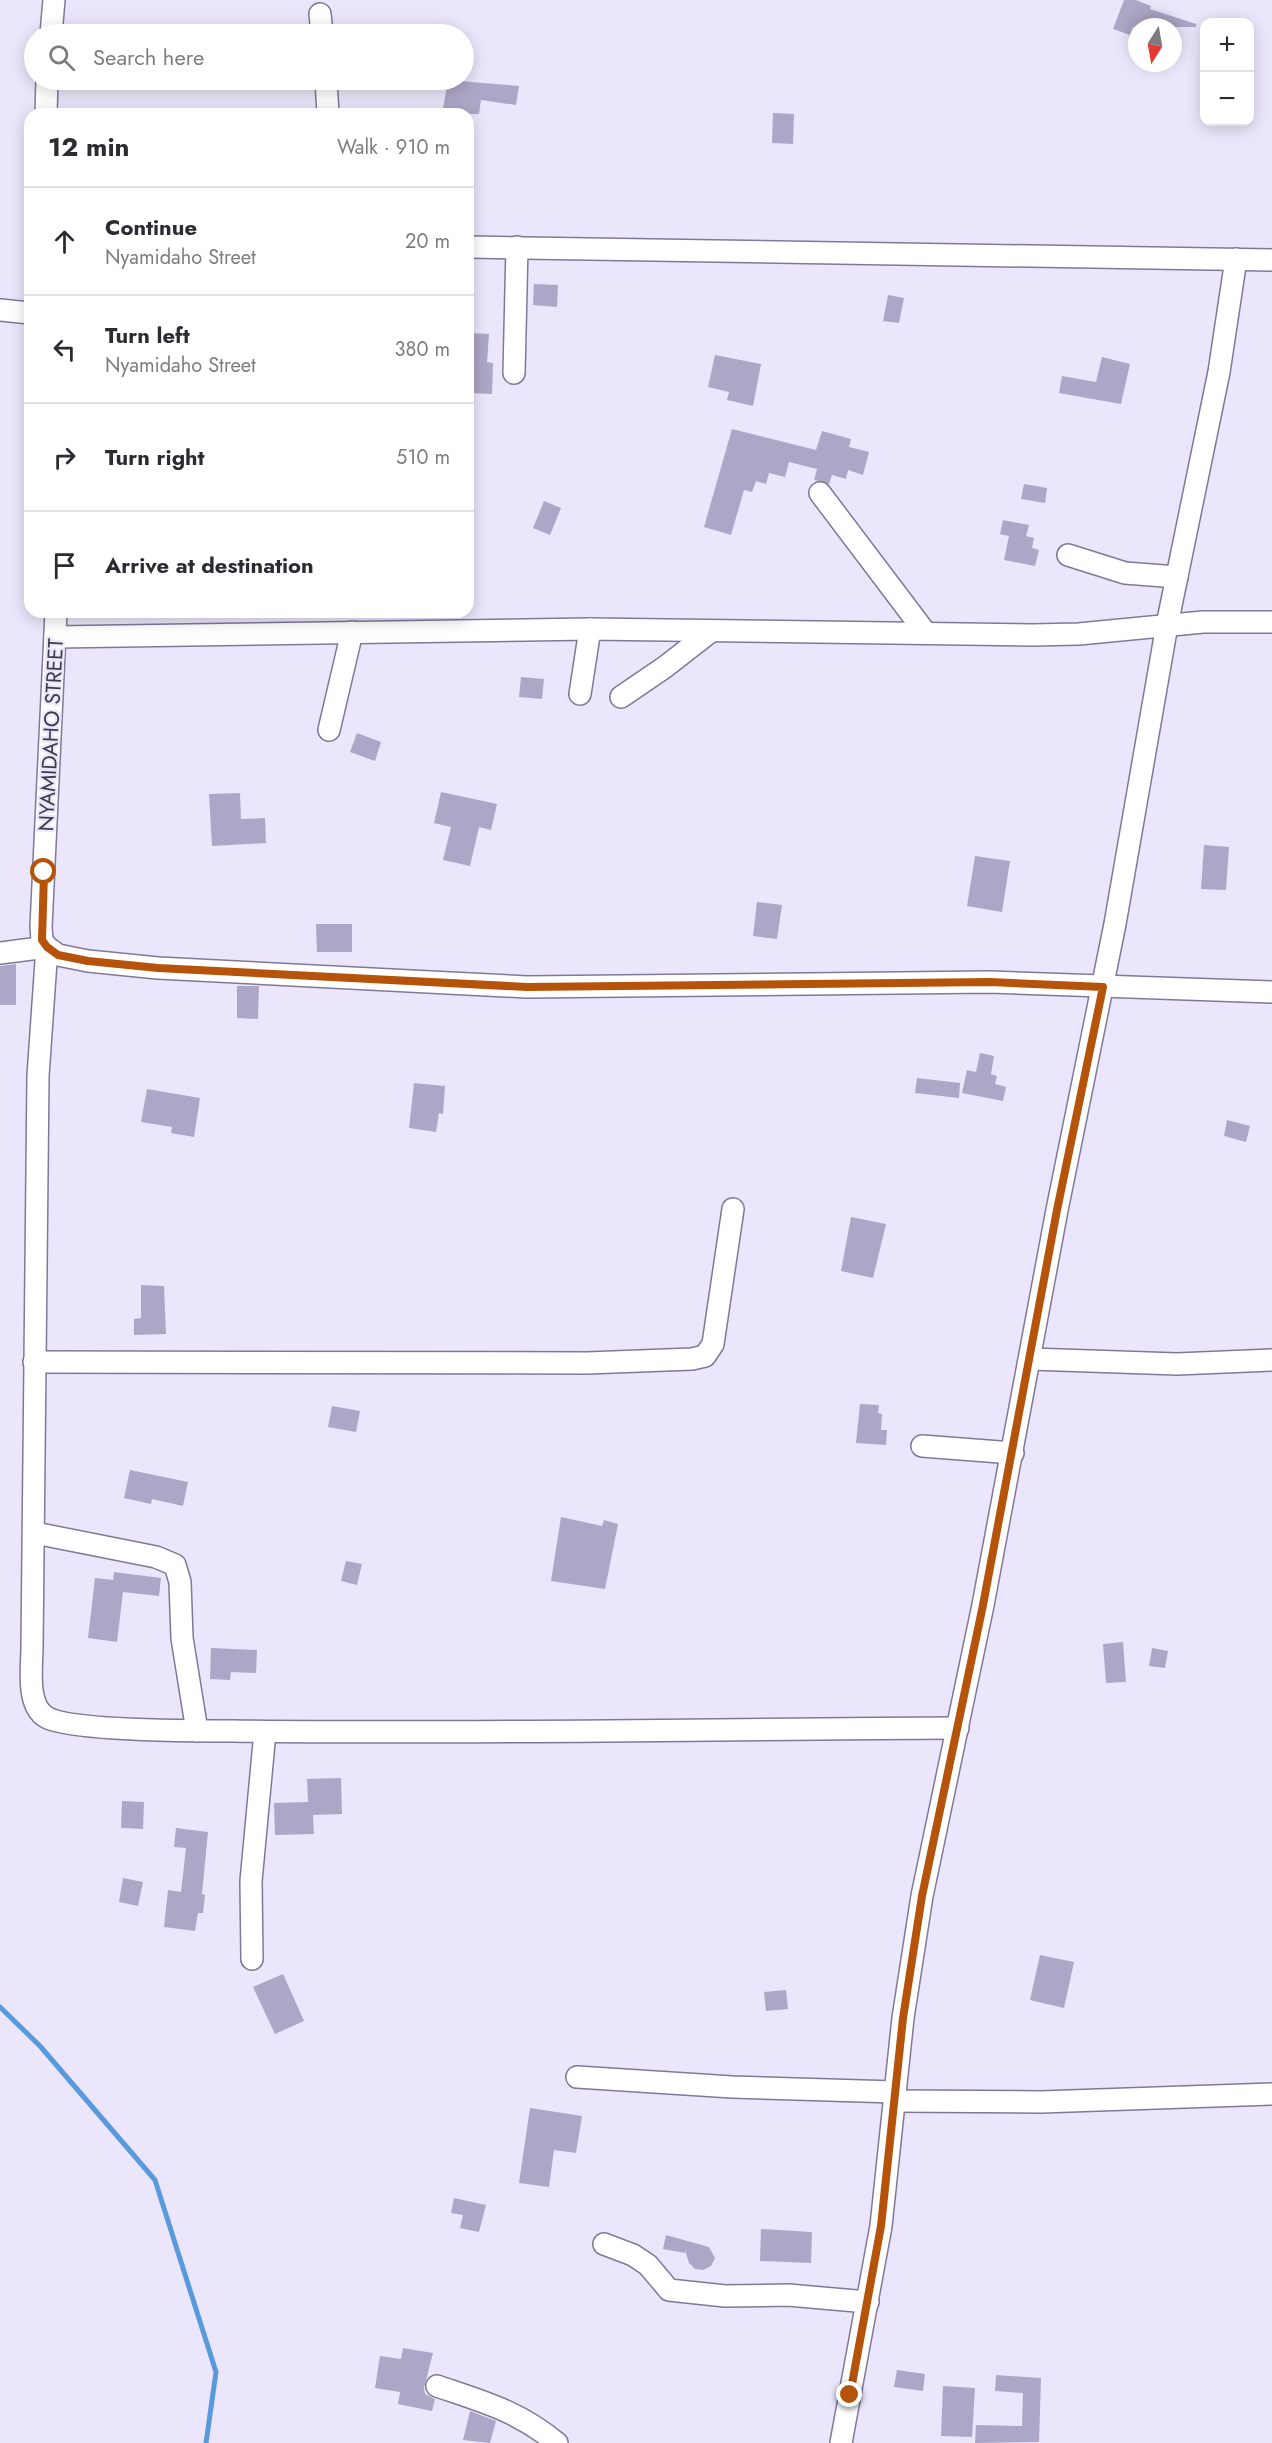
<!DOCTYPE html>
<meta charset="utf-8">
<style>
body{margin:0;font-family:Jost,sans-serif;background:#f7f7f7;color:#2b2b33}
.controls{position:absolute;right:18px;top:18px;display:grid;overflow:hidden;border-radius:12px;box-shadow:0 3px 15px #0003}
.controls button{width:54px;height:54px;display:grid;place-items:center;padding:0;border:0;border-bottom:2px solid #e1e1e2;background:#fff;color:#2b2b33;font:30px sans-serif}
.compass{position:absolute;left:1128px;top:18px;width:54px;height:54px;border-radius:50%;background:#fff;box-shadow:0 3px 15px #0003;rotate:191deg}
.stop{position:absolute;width:18px;height:18px;margin:-14px;border:4px solid #b45309;border-radius:50%;background:#fff}
.stop.end{background:#b45309;border-color:#fff;box-shadow:0 2px 6px #0008}
.list{margin:0;padding:0;list-style:none}
h2{display:flex;justify-content:space-between;align-items:center;height:78px;margin:0;padding:0 24px;font-size:26px}
h2 small{font-size:20px;font-weight:400;color:#7c7c81}
.list li{display:grid;grid-template-columns:39px 1fr auto;gap:18px;align-items:center;box-sizing:border-box;height:108px;padding:0 24px;border-top:2px solid #e1e1e2}
.list b{display:block;font-size:22px;white-space:nowrap}
.list p{margin:0;font-size:20px;white-space:nowrap;color:#7c7c81}
.list em{font-size:20px;font-style:normal;color:#7c7c81}
.icon{flex:none;width:33px;height:33px;fill:none;stroke:currentColor;stroke-width:2;stroke-linecap:round;stroke-linejoin:round}
.map{position:relative;flex:none;width:1272px;height:2443px;overflow:hidden}
.search{position:absolute;background:#fff;box-shadow:0 3px 15px #0003;left:24px;top:24px;width:450px;height:66px;display:flex;align-items:center;gap:15px;box-sizing:border-box;padding:0 21px;border-radius:33px;color:#7c7c81;font-size:22px}
.panel{position:absolute;background:#fff;box-shadow:0 3px 15px #0003;left:24px;top:108px;width:450px;height:510px;border-radius:18px}
.map>svg:first-child{display:block}
.lines{fill:none;stroke-linecap:round;stroke-linejoin:round}
.stream{stroke:#589adc;stroke-width:5}
.building{fill:#aea6c6}
.minor-casing{stroke:#807897;stroke-width:24}
.minor{stroke:#fff;stroke-width:21}
.route{stroke:#b45309;stroke-width:8}
.labels{text-anchor:middle;stroke-width:4.5;stroke-linejoin:round;paint-order:stroke}
.street-label{font-size:21px;fill:#3e3a48;stroke:#ebe6fb}
</style>
<div class="map">
<svg width="1272" height="2443" viewBox="0 0 1272 2443">
<rect width="100%" height="100%" fill="#ebe6fb"/>
<g class="lines">
<polyline class="stream" points="0,2007 40,2046 155,2180 216,2372 206,2443"/>
</g>
<g class="building">
<polygon points="1124,0 1136,0 1151,6 1150,9 1196,24 1196,27 1133,27 1130,35 1113,29"/>
<polygon points="448,80 519,86 516,105 481,100 479,114 442,114"/>
<polygon points="773,113 794,114 793,144 772,143"/>
<polygon points="534,284 558,285 557,307 533,305"/>
<polygon points="888,295 904,298 899,323 883,321"/>
<polygon points="468,333 489,334 487,362 493,363 492,394 468,393"/>
<polygon points="715,355 761,364 753,406 727,400 729,392 708,387"/>
<polygon points="1102,357 1130,364 1121,404 1059,393 1062,376 1096,382"/>
<polygon points="732,429 816,450 822,431 851,439 849,447 869,452 863,475 848,470 846,479 832,475 829,484 814,480 817,469 789,462 785,477 769,473 766,484 756,481 752,492 744,490 731,535 704,527"/>
<polygon points="1024,484 1047,488 1045,503 1021,499"/>
<polygon points="544,501 561,508 550,535 533,528"/>
<polygon points="1003,520 1029,525 1026,536 1034,538 1032,548 1039,550 1035,566 1004,560 1009,536 1000,534"/>
<polygon points="521,677 544,679 542,699 519,697"/>
<polygon points="357,733 381,742 375,761 350,752"/>
<polygon points="441,792 497,804 491,830 479,827 470,866 443,860 451,827 434,823"/>
<polygon points="240,793 241,819 265,818 266,843 212,846 209,794"/>
<polygon points="1204,845 1229,847 1226,890 1201,889"/>
<polygon points="975,856 1010,861 1002,912 967,906"/>
<polygon points="757,902 782,905 777,939 753,936"/>
<polygon points="316,924 352,924 352,952 317,952"/>
<polygon points="16,964 16,1005 0,1005 0,966"/>
<polygon points="237,986 259,986 258,1019 237,1018"/>
<polygon points="980,1053 994,1056 991,1074 997,1076 995,1084 1006,1087 1003,1101 962,1093 967,1070 976,1072"/>
<polygon points="917,1078 960,1083 959,1098 915,1093"/>
<polygon points="414,1083 445,1086 443,1114 439,1113 436,1132 409,1128"/>
<polygon points="147,1089 200,1098 194,1137 171,1133 172,1127 141,1122"/>
<polygon points="1227,1120 1250,1126 1246,1142 1224,1136"/>
<polygon points="851,1217 886,1224 873,1278 841,1271"/>
<polygon points="141,1285 164,1286 166,1334 134,1335 134,1319 141,1318"/>
<polygon points="860,1404 879,1405 878,1413 882,1414 881,1430 887,1430 886,1445 856,1443"/>
<polygon points="332,1406 360,1411 356,1432 328,1427"/>
<polygon points="130,1470 188,1482 183,1506 152,1499 151,1504 124,1498"/>
<polygon points="561,1517 602,1526 604,1520 618,1524 605,1589 551,1581"/>
<polygon points="346,1561 362,1564 357,1585 341,1581"/>
<polygon points="114,1572 161,1578 159,1596 123,1592 117,1642 88,1638 95,1578 113,1580"/>
<polygon points="1123,1642 1126,1682 1106,1683 1103,1644"/>
<polygon points="211,1648 257,1650 256,1673 231,1672 230,1680 210,1679"/>
<polygon points="1152,1648 1168,1651 1165,1668 1149,1666"/>
<polygon points="341,1778 342,1814 313,1815 314,1834 275,1835 274,1803 308,1802 307,1779"/>
<polygon points="122,1801 144,1802 143,1829 121,1828"/>
<polygon points="176,1828 208,1832 202,1894 205,1895 203,1913 198,1913 195,1931 164,1927 168,1890 181,1892 186,1848 174,1847"/>
<polygon points="123,1878 143,1882 138,1906 119,1902"/>
<polygon points="1040,1955 1074,1962 1064,2008 1030,2000"/>
<polygon points="283,1974 304,2021 275,2034 253,1987"/>
<polygon points="786,1990 788,2009 766,2011 764,1992"/>
<polygon points="530,2108 582,2116 576,2153 554,2150 549,2187 519,2183"/>
<polygon points="454,2198 486,2205 479,2232 460,2228 463,2215 451,2213"/>
<polygon points="761,2229 812,2232 811,2263 760,2261"/>
<polygon points="666,2235 709,2247 715,2258 711,2266 703,2270 695,2269 689,2263 685,2250 685,2253 663,2249"/>
<polygon points="403,2348 433,2353 424,2388 425,2394 435,2399 432,2411 398,2404 400,2392 375,2388 380,2356 401,2359"/>
<polygon points="897,2370 925,2374 923,2391 894,2387"/>
<polygon points="996,2375 1041,2378 1039,2442 975,2443 976,2425 1022,2426 1023,2393 995,2391"/>
<polygon points="943,2386 975,2388 972,2437 941,2436"/>
<polygon points="470,2411 496,2421 490,2443 463,2440"/>
</g>
<g class="lines">
<defs>
<g id="minor">
<polyline points="320,14 322,34"/>
<polyline points="51,34 54,0"/>
<polyline points="326,80 328,114"/>
<polyline points="46,114 47,80"/>
<polyline points="468,247 1272,260"/>
<polyline points="0,310 30,313"/>
<polyline points="514,373 517,247"/>
<polyline points="820,493 925,632"/>
<polyline points="1068,555 1125,573 1177,577"/>
<polyline points="56,612 41,927 42,940 47,947 58,955 88,961 158,968 527,987 990,982 1272,992"/>
<polyline points="55,637 590,629 1032,635 1079,634 1203,622 1272,622"/>
<polyline points="580,694 590,629"/>
<polyline points="621,697 665,667 710,632"/>
<polyline points="329,730 352,632"/>
<path d="M0,953L47,947L38,1076L32,1647C32,1667 26,1705 46,1717C69,1731 199,1731 233,1731C475,1734 716,1729 958,1728"/>
<polyline points="1031,1359 1177,1364 1272,1360"/>
<polyline points="34,1362 587,1363 692,1359 705,1356 713,1344 733,1209"/>
<polyline points="922,1446 1013,1453"/>
<polyline points="35,1533 156,1557 175,1565 180,1582 182,1638 197,1731"/>
<polyline points="252,1959 251,1881 265,1732"/>
<polyline points="577,2077 732,2087 895,2092"/>
<polyline points="894,2101 1041,2102 1272,2094"/>
<polyline points="604,2244 633,2255 648,2265 669,2290 725,2296 788,2295 868,2302"/>
<path d="M437,2386C484,2402 518,2411 557,2443"/>
<polyline points="841,2443 881,2226 903,2018 922,1896 983,1605 1057,1210 1115,924 1167,625 1219,372 1236,259"/>
</g>
</defs>
<use href="#minor" class="minor-casing"/>
<use href="#minor" class="minor"/>
</g>
<g class="lines">
<polyline class="route" points="44,872 42,940 47,947 58,955 88,961 158,968 527,987 990,982 1103,987 1057,1210 983,1605 922,1896 903,2018 881,2226 850,2395"/>
</g>
<g class="labels">
<g class="street-label">
<text transform="translate(51 735) rotate(-87)" y="7">NYAMIDAHO STREET</text>
</g>
</g>
</svg>
<div class="controls">
<button>+</button>
<button>−</button>
</div>
<svg class="compass" viewBox="-18 -18 36 36"><path d="M0-13l5 13h-10z" fill="#e53935"/><path d="M0 13l5-13h-10z" fill="#7c7c81"/></svg>
<div class="stop" style="left:44px;top:872px"></div>
<div class="stop end" style="left:850px;top:2395px"></div>
<div class="search"><svg class="icon" aria-label="search" viewBox="0 0 24 24"><circle cx="10" cy="10" r="6"/><path d="M15 15l6 6"/></svg>Search here</div>
<section class="panel">
<h2>12 min<small>Walk · 910 m</small></h2>
<ul class="list">
<li><svg class="icon" aria-label="ahead" viewBox="0 0 24 24"><path d="M12 20V5M6 11l6-6 6 6"/></svg><div><b>Continue</b><p>Nyamidaho Street</p></div><em>20 m</em></li>
<li><svg class="icon" aria-label="left" viewBox="0 0 24 24"><path d="M17 20v-9H6M10 6l-5 5 5 5"/></svg><div><b>Turn left</b><p>Nyamidaho Street</p></div><em>380 m</em></li>
<li><svg class="icon" aria-label="right" viewBox="0 0 24 24"><path d="M7 20v-9h11M14 6l5 5-5 5"/></svg><div><b>Turn right</b></div><em>510 m</em></li>
<li><svg class="icon" aria-label="arrive" viewBox="0 0 24 24"><path d="M6 21V4h12l-3 4 3 4H6"/></svg><div><b>Arrive at destination</b></div></li>
</ul>
</section>
</div>
